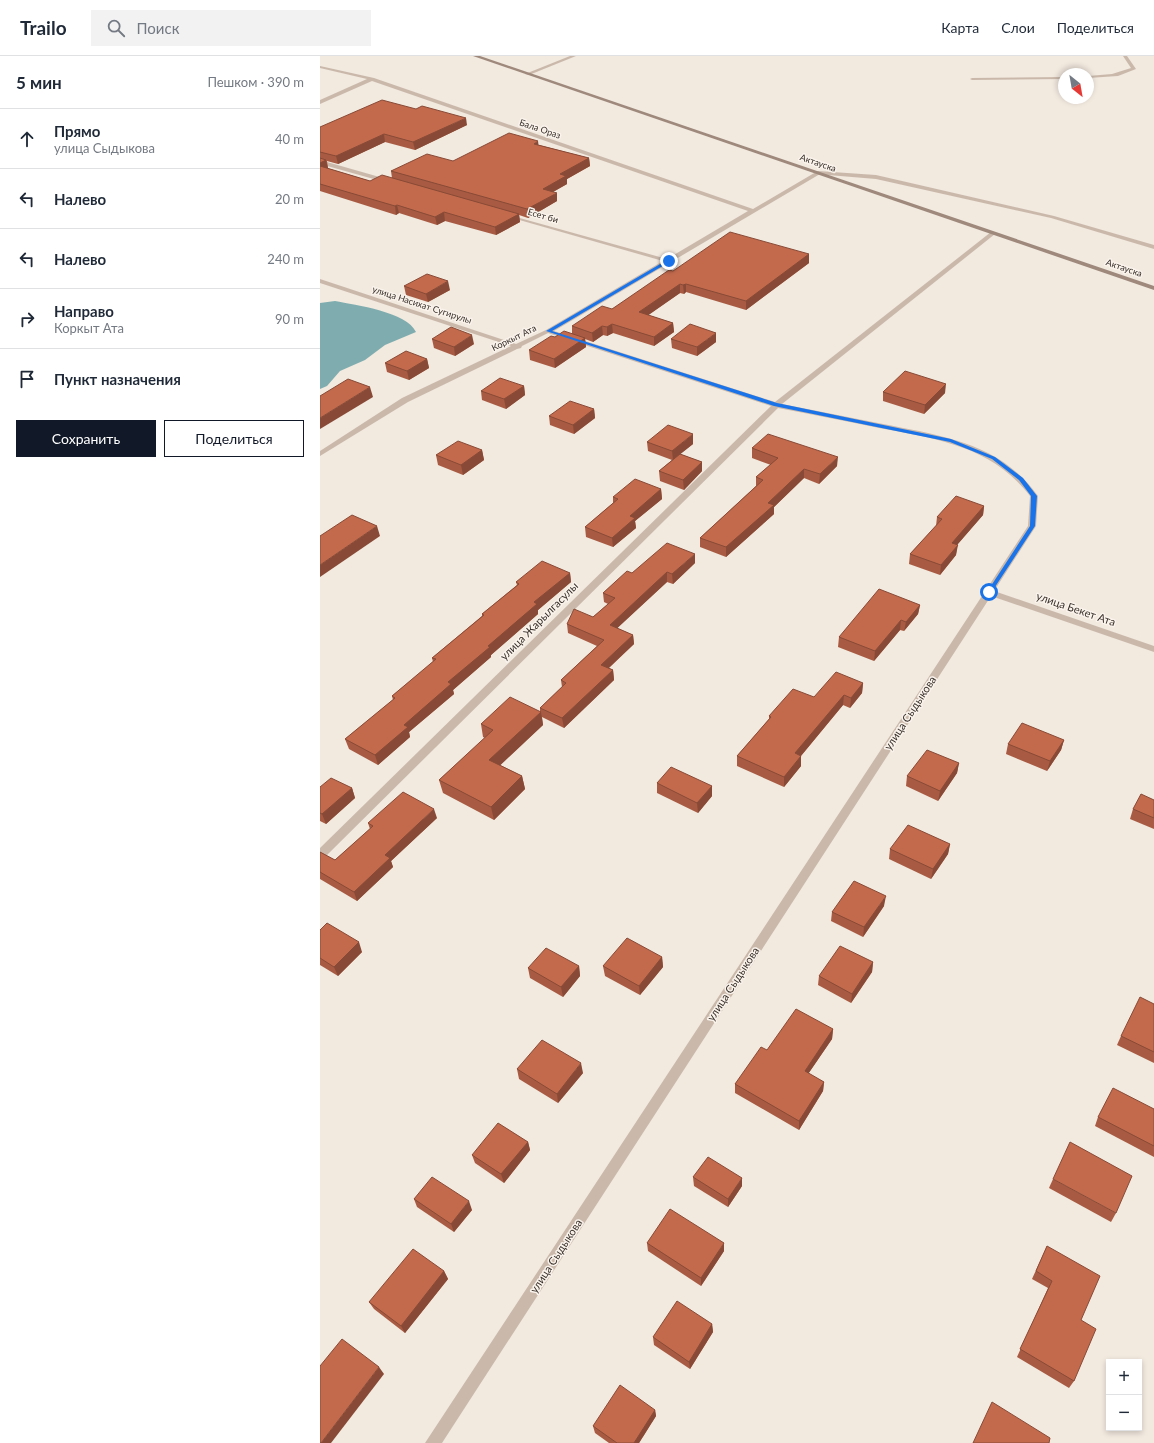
<!DOCTYPE html>
<html lang="ru">
<meta charset="utf-8">
<style>
body{margin:0;font-family:Lato,sans-serif;background:#f2f2f3;color:#1f2937}
.controls{position:absolute;right:12px;bottom:12px;display:grid;overflow:hidden;border-radius:0px;box-shadow:0 2px 6px #0003}
.controls button{width:36px;height:36px;display:grid;place-items:center;padding:0;border:0;border-bottom:1px solid #e0e1e3;background:#fff;color:#1f2937;font:20px sans-serif}
.compass{position:absolute;left:738px;top:12px;width:36px;height:36px;border-radius:50%;background:#fff;box-shadow:0 2px 6px #0003;rotate:149deg}
.stop{position:absolute;width:12px;height:12px;margin:-9px;border:3px solid #1a73e8;border-radius:50%;background:#fff}
.stop.end{background:#1a73e8;border-color:#fff;box-shadow:0 1px 4px #0008}
.list{margin:0;padding:0;list-style:none}
h2{display:flex;justify-content:space-between;align-items:center;height:52px;margin:0;padding:0 16px;font-size:17px}
h2 small{font-size:13px;font-weight:400;color:#747a83}
.list li{display:grid;grid-template-columns:26px 1fr auto;gap:12px;align-items:center;box-sizing:border-box;height:60px;padding:0 16px;border-top:1px solid #e0e1e3}
.list b{display:block;font-size:15px;white-space:nowrap}
.list p{margin:0;font-size:13px;white-space:nowrap;color:#747a83}
.list em{font-size:13px;font-style:normal;color:#747a83}
.actions{display:flex;gap:8px;padding:12px 16px}
.actions a{flex:1;padding:9px 0;border:1px solid #111827;border-radius:0px;text-align:center;font-size:14px;color:#111827}
.actions .main{background:#111827;color:#fff}
.icon{flex:none;width:22px;height:22px;fill:none;stroke:currentColor;stroke-width:2;stroke-linecap:round;stroke-linejoin:round}
.map{position:relative;flex:none;width:834px;height:1387px;overflow:hidden}
header{display:flex;align-items:center;gap:24px;box-sizing:border-box;height:56px;padding:0 20px;background:#fff;border-bottom:1px solid #e0e1e3}
header strong{font-size:19px}
nav{display:flex;gap:22px;margin-inline-start:auto;font-size:14px}
.search{width:280px;height:36px;background:#f2f2f3;display:flex;align-items:center;gap:10px;box-sizing:border-box;padding:0 14px;border-radius:0px;color:#747a83;font-size:15px}
main{display:flex}
aside{flex:1;background:#fff}
.map>svg:first-child{display:block}
.water{fill:#7fadaf}
.lines{fill:none;stroke-linecap:round;stroke-linejoin:round}
.service{fill:#cab9ab;fill-rule:evenodd}
.minor{fill:#cab9ab;fill-rule:evenodd}
.secondary{fill:#9e897c;fill-rule:evenodd}
.wall{fill:#a85b42}
.shaded-wall{fill:#884a36}
.building{fill:#c36a4d;stroke:#884a36}
.route{fill:#1a73e8}
.labels{text-anchor:middle;stroke-width:3;stroke-linejoin:round;paint-order:stroke}
.far-street-label{font-size:9px;fill:#382f2a;stroke:#faf3ec}
.street-label{font-size:11px;fill:#382f2a;stroke:#faf3ec}
</style>
<header>
<strong>Trailo</strong>
<div class="search"><svg class="icon" aria-label="search" viewBox="0 0 24 24"><circle cx="10" cy="10" r="6"/><path d="M15 15l6 6"/></svg>Поиск</div>
<nav><a>Карта</a><a>Слои</a><a>Поделиться</a></nav>
</header>
<main>
<aside>
<h2>5 мин<small>Пешком · 390 m</small></h2>
<ul class="list">
<li><svg class="icon" aria-label="ahead" viewBox="0 0 24 24"><path d="M12 20V5M6 11l6-6 6 6"/></svg><div><b>Прямо</b><p>улица Сыдыкова</p></div><em>40 m</em></li>
<li><svg class="icon" aria-label="left" viewBox="0 0 24 24"><path d="M17 20v-9H6M10 6l-5 5 5 5"/></svg><div><b>Налево</b></div><em>20 m</em></li>
<li><svg class="icon" aria-label="left" viewBox="0 0 24 24"><path d="M17 20v-9H6M10 6l-5 5 5 5"/></svg><div><b>Налево</b></div><em>240 m</em></li>
<li><svg class="icon" aria-label="right" viewBox="0 0 24 24"><path d="M7 20v-9h11M14 6l5 5-5 5"/></svg><div><b>Направо</b><p>Коркыт Ата</p></div><em>90 m</em></li>
<li><svg class="icon" aria-label="arrive" viewBox="0 0 24 24"><path d="M6 21V4h12l-3 4 3 4H6"/></svg><div><b>Пункт назначения</b></div></li>
</ul>
<div class="actions"><a class="main">Сохранить</a><a>Поделиться</a></div>
</aside>
<div class="map">
<svg width="834" height="1387" viewBox="0 0 834 1387">
<rect width="100%" height="100%" fill="#f2e9df"/>
<path class="water" d="M15,245C36,249 87,256 96,276L65,289L45,304L20,315L7,330L0,333V247Z"/>
<g class="lines">
<g class="service">
<polygon points="250,0 256,0 209,19 205,18"/>
<polygon points="803,0 807,0 816,13 798,20 768,22 768,20 792,18 811,12"/>
<polygon points="744,21 744,23 652,24 650,23 652,22"/>
<polygon points="498,115 556,119 734,160 834,189 834,193 731,162 556,123 496,118 495,117"/>
</g>
<g class="minor">
<path d="M0,10L54,22L433,153L496,116H500V118L234,275L455,346L671,176H675V178L462,348C496,355 529,361 563,368C623,380 680,387 718,440L716,470L674,535L834,590V596L671,540L122,1387H105L708,470L710,440C672,390 617,383 559,372C525,365 491,358 458,352L4,802L0,803V792L451,350L228,277L202,290L201,292L197,293L88,346L0,400V395L82,342L191,290L0,227V223L196,288L226,274L343,205L185,160V158L347,203L428,155L52,25L0,48V44L47,23L0,12Z"/>
<polygon points="0,104 70,124 71,125 68,127 0,108"/>
</g>
<polygon class="secondary" points="153,0 160,0 834,230 834,234"/>
</g>
<g class="wall">
<polygon points="147,69 95,94 65,86 18,108 7,105 8,112 7,112 50,125 72,122 71,115 133,105 219,89 269,102 270,110 247,123 247,128 233,136 237,145 208,162 199,159 200,166 176,179 125,165 117,169 79,157 76,159 0,135 0,71"/>
<polygon points="489,198 489,207 426,254 366,236 364,238 360,237 328,259 353,267 354,276 334,290 293,277 287,280 283,279 273,286 265,283 266,291 235,312 210,304 209,294 235,281 252,278 252,270 292,253 353,215"/>
<polygon points="84,230 130,234 108,246 86,239"/>
<polygon points="112,283 154,288 135,300 114,292"/>
<polygon points="351,283 396,286 377,300 352,292"/>
<polygon points="107,303 109,312 89,324 67,316 65,307"/>
<polygon points="204,330 205,339 186,353 162,344 161,335"/>
<polygon points="563,336 625,337 604,358 563,345"/>
<polygon points="274,353 275,362 254,378 230,369 229,360"/>
<polygon points="327,386 373,388 360,398 382,406 382,415 364,434 340,425 339,415 352,404 328,395"/>
<polygon points="432,392 517,410 499,428 484,422 454,451 454,458 406,501 380,491 380,482 436,430 436,421 451,409 432,402"/>
<polygon points="162,394 164,404 143,419 118,409 116,399"/>
<polygon points="341,433 342,443 315,465 316,472 293,491 266,481 265,471 293,447 293,441"/>
<polygon points="664,450 663,459 637,489 636,499 620,519 589,508 590,498 616,470 617,461"/>
<polygon points="375,507 353,528 347,526 297,572 313,579 314,588 289,612 293,614 294,624 244,672 222,661 223,669 180,709 202,720 205,733 174,764 123,737 119,724 165,682 163,681 161,668 220,656 220,652 242,631 241,624 277,590 248,577 247,568 273,561 288,548 284,546 283,537 312,517"/>
<polygon points="250,517 251,526 218,554 218,558 171,599 171,601 133,634 134,638 89,676 90,681 58,709 29,693 25,683 73,644 72,640 113,606 112,602 162,560 162,558 197,529 196,526"/>
<polygon points="600,549 598,558 584,575 580,574 554,605 518,591 519,581"/>
<polygon points="543,627 542,637 530,652 523,649 481,700 481,710 464,731 417,710 417,700 449,663 449,660 494,641"/>
<polygon points="744,684 741,694 727,715 686,698 688,688"/>
<polygon points="639,707 637,717 618,745 586,730 587,720"/>
<polygon points="337,727 392,730 392,740 378,757 337,737"/>
<polygon points="0,731 32,732 35,742 6,768 0,765"/>
<polygon points="834,744 834,773 810,763 813,753"/>
<polygon points="117,762 71,805 73,811 37,845 0,823 0,796 15,804 50,773 48,767"/>
<polygon points="630,788 628,798 611,823 569,803 570,793"/>
<polygon points="564,850 543,881 511,865 512,856"/>
<polygon points="0,874 42,896 18,920 0,909"/>
<polygon points="342,901 343,911 320,939 285,920 283,910"/>
<polygon points="553,906 552,916 531,947 498,929 499,920"/>
<polygon points="259,910 260,920 243,941 210,922 208,912"/>
<polygon points="834,948 834,1007 797,989 801,980"/>
<polygon points="513,973 512,983 488,1018 504,1026 503,1035 479,1074 415,1037 415,1028 447,994"/>
<polygon points="197,1013 263,1017 238,1047 199,1023"/>
<polygon points="834,1053 834,1101 775,1070 778,1061"/>
<polygon points="208,1086 210,1094 184,1127 155,1107 152,1099"/>
<polygon points="373,1121 422,1130 408,1151 374,1130"/>
<polygon points="733,1123 796,1157 791,1166 729,1132"/>
<polygon points="94,1143 152,1154 134,1176 97,1151"/>
<polygon points="327,1187 404,1195 381,1230 328,1195"/>
<polygon points="727,1190 761,1264 754,1325 749,1332 697,1301 728,1232 712,1223"/>
<polygon points="124,1215 128,1223 85,1277 54,1253 49,1246"/>
<polygon points="392,1268 393,1276 370,1313 334,1289 333,1281"/>
<polygon points="335,1354 336,1360 319,1387 289,1387 275,1377 273,1370"/>
</g>
<g class="shaded-wall">
<polygon points="146,62 147,69 95,94 93,86"/>
<polygon points="64,78 65,86 18,108 16,100"/>
<polygon points="218,85 219,93 214,88"/>
<polygon points="269,102 270,110 247,123 247,128 224,141 223,133 240,118"/>
<polygon points="6,104 8,112 0,116 0,107"/>
<polygon points="237,137 237,145 208,162 207,153"/>
<polygon points="77,149 79,157 76,159 75,150"/>
<polygon points="124,156 125,165 117,169 115,161"/>
<polygon points="199,158 200,166 176,179 175,171"/>
<polygon points="489,198 489,207 426,254 426,245"/>
<polygon points="128,225 130,234 108,246 106,238"/>
<polygon points="360,228 360,237 320,265 319,256"/>
<polygon points="366,228 366,236 364,238 363,229"/>
<polygon points="353,267 354,276 334,290 334,281"/>
<polygon points="292,268 293,277 287,280 287,271"/>
<polygon points="282,270 283,279 273,286 272,277"/>
<polygon points="396,277 396,286 377,300 377,291"/>
<polygon points="152,279 154,288 135,300 134,291"/>
<polygon points="265,282 266,291 235,312 234,303"/>
<polygon points="107,303 109,312 89,324 87,315"/>
<polygon points="626,328 625,337 604,358 605,349"/>
<polygon points="204,330 205,339 186,353 184,343"/>
<polygon points="50,331 53,341 0,373 0,362"/>
<polygon points="274,353 275,362 254,378 253,369"/>
<polygon points="373,378 373,388 353,404 352,395"/>
<polygon points="162,394 164,404 143,419 141,409"/>
<polygon points="518,401 517,410 499,428 500,418"/>
<polygon points="382,406 382,415 364,434 363,424"/>
<polygon points="484,413 484,422 454,451 454,458 406,501 406,491 448,447"/>
<polygon points="341,433 342,443 315,465 316,472 293,491 292,482 310,460"/>
<polygon points="664,450 663,459 630,497 632,487"/>
<polygon points="57,470 60,480 0,521 0,509"/>
<polygon points="638,489 636,499 620,519 621,509"/>
<polygon points="375,498 375,507 353,528 352,518"/>
<polygon points="347,516 347,526 291,578 290,569"/>
<polygon points="250,517 251,526 218,554 218,558 171,599 171,601 133,634 134,638 89,676 90,681 58,709 55,699 84,669 128,626 168,590 214,546"/>
<polygon points="600,549 598,558 584,575 586,566"/>
<polygon points="581,564 580,574 554,605 555,595"/>
<polygon points="313,579 314,588 282,618 281,609"/>
<polygon points="293,614 294,624 244,672 242,662"/>
<polygon points="543,627 542,637 530,652 531,642"/>
<polygon points="524,639 523,649 475,707 475,697"/>
<polygon points="221,656 223,669 172,717 169,704"/>
<polygon points="744,684 741,694 727,715 730,705"/>
<polygon points="481,700 481,710 464,731 464,721"/>
<polygon points="639,707 637,717 618,745 620,735"/>
<polygon points="202,720 205,733 174,764 171,751"/>
<polygon points="392,730 392,740 378,757 377,747"/>
<polygon points="32,732 35,742 6,768 2,758"/>
<polygon points="114,753 117,762 71,805 73,811 37,845 34,836 65,799"/>
<polygon points="630,788 628,798 611,823 613,813"/>
<polygon points="566,840 564,850 543,881 544,871"/>
<polygon points="39,886 42,896 18,920 14,911"/>
<polygon points="342,901 343,911 320,939 319,930"/>
<polygon points="553,906 552,916 531,947 532,938"/>
<polygon points="259,910 260,920 243,941 241,931"/>
<polygon points="513,973 512,983 484,1024 485,1015"/>
<polygon points="261,1007 263,1017 238,1047 237,1038"/>
<polygon points="504,1026 503,1035 479,1074 479,1065"/>
<polygon points="208,1086 210,1094 184,1127 181,1118"/>
<polygon points="422,1122 422,1130 408,1151 408,1143"/>
<polygon points="149,1145 152,1154 134,1176 131,1168"/>
<polygon points="404,1187 404,1195 381,1230 381,1222"/>
<polygon points="124,1215 128,1223 85,1277 81,1270"/>
<polygon points="392,1268 393,1276 370,1313 369,1306"/>
<polygon points="59,1311 64,1318 11,1387 1,1387"/>
<polygon points="335,1354 336,1360 319,1387 314,1387"/>
</g>
<g class="building">
<polygon points="62,44 96,53 102,50 146,62 93,86 64,78 16,100 0,96 0,71"/>
<polygon points="189,77 218,85 214,88 269,102 240,118 246,120 223,133 237,137 207,153 71,115 107,98 133,105"/>
<polygon points="0,102 6,104 0,107"/>
<polygon points="0,110 50,125 62,119 199,158 175,171 124,156 115,161 77,149 75,150 0,128"/>
<polygon points="410,176 489,198 426,245 366,228 363,229 360,228 319,256 353,267 334,281 292,268 287,271 282,270 272,277 252,270 282,250 292,253 349,214 353,215"/>
<polygon points="107,218 128,225 106,238 84,230"/>
<polygon points="370,268 396,277 377,291 351,283"/>
<polygon points="131,271 152,279 134,291 112,283"/>
<polygon points="244,275 265,282 234,303 209,294 231,280 235,281"/>
<polygon points="86,295 107,303 87,315 65,307"/>
<polygon points="585,315 626,328 605,349 563,336"/>
<polygon points="180,322 204,330 184,343 161,335"/>
<polygon points="28,323 50,331 0,362 0,340"/>
<polygon points="250,345 274,353 253,369 229,360"/>
<polygon points="348,369 373,378 352,395 327,386"/>
<polygon points="448,378 518,401 500,418 484,413 448,447 454,449 406,491 380,482 443,424 436,421 458,402 432,392"/>
<polygon points="138,385 162,394 141,409 116,399"/>
<polygon points="360,398 382,406 363,424 339,415"/>
<polygon points="315,423 341,433 310,460 315,462 292,482 265,471 298,443 293,441"/>
<polygon points="636,440 664,450 632,487 638,489 621,509 590,498 622,463 617,461"/>
<polygon points="32,459 57,470 0,509 0,480"/>
<polygon points="347,487 375,498 352,518 347,516 290,569 313,579 281,609 293,614 242,662 220,652 246,627 241,624 284,584 247,568 254,553 273,561 295,542 283,537 307,515 312,517"/>
<polygon points="222,505 250,517 214,546 217,548 168,590 170,591 128,626 131,628 84,669 88,671 55,699 25,683 75,642 72,640 116,603 112,602 164,559 162,558 199,528 196,526"/>
<polygon points="559,533 600,549 586,566 581,564 555,595 519,581"/>
<polygon points="516,616 543,627 531,642 524,639 475,697 481,700 464,721 417,700 451,661 449,660 473,633 494,641"/>
<polygon points="190,641 221,656 169,704 202,720 171,751 119,724 173,674 161,668"/>
<polygon points="702,667 744,684 730,705 688,688"/>
<polygon points="607,694 639,707 620,735 587,720"/>
<polygon points="351,711 392,730 377,747 337,727"/>
<polygon points="11,722 32,732 2,758 0,757 0,731"/>
<polygon points="83,736 114,753 65,799 70,802 34,836 0,816 0,796 15,804 53,770 48,767"/>
<polygon points="821,738 834,744 834,762 813,753"/>
<polygon points="588,769 630,788 613,813 570,793"/>
<polygon points="534,825 566,840 544,871 512,856"/>
<polygon points="7,867 39,886 14,911 0,902 0,874"/>
<polygon points="307,882 342,901 319,930 283,910"/>
<polygon points="520,890 553,906 532,938 499,920"/>
<polygon points="226,892 259,910 241,931 208,912"/>
<polygon points="820,941 834,948 834,996 801,980"/>
<polygon points="476,953 513,973 485,1015 504,1026 479,1065 415,1028 441,991 447,994"/>
<polygon points="222,984 261,1007 237,1038 197,1013"/>
<polygon points="793,1032 834,1053 834,1090 778,1061"/>
<polygon points="178,1067 208,1086 181,1118 152,1099"/>
<polygon points="750,1086 812,1120 796,1157 733,1123"/>
<polygon points="388,1101 422,1122 408,1143 373,1121"/>
<polygon points="112,1121 149,1145 131,1168 94,1143"/>
<polygon points="350,1153 404,1187 381,1222 327,1187"/>
<polygon points="727,1190 780,1220 761,1264 776,1273 754,1325 700,1293 732,1225 716,1215"/>
<polygon points="93,1193 124,1215 81,1270 49,1246"/>
<polygon points="357,1245 392,1268 369,1306 333,1281"/>
<polygon points="22,1283 59,1311 1,1387 0,1387 0,1310"/>
<polygon points="300,1329 335,1354 314,1387 297,1387 273,1370"/>
<polygon points="672,1346 730,1382 729,1387 653,1387"/>
</g>
<polygon class="route" points="347,204 351,205 232,275 457,347 631,383 675,401 703,422 717,440 715,470 671,537 667,536 710,470 711,440 699,424 672,403 630,386 454,350 226,275"/>
<g class="labels">
<g class="far-street-label">
<text transform="translate(220 73) rotate(19)" y="3">Бала Ораз</text>
<text transform="translate(498 107) rotate(19)" y="3">Актауска</text>
<text transform="translate(223 160) rotate(16)" y="3">Есет би</text>
<text transform="translate(804 212) rotate(19)" y="3">Актауска</text>
<text transform="translate(102 249) rotate(18)" y="3">улица Насихат Сугирулы</text>
<text transform="translate(194 282) rotate(-26)" y="3">Коркыт Ата</text>
</g>
<g class="street-label">
<text transform="translate(756 553) rotate(19)" y="4">улица Бекет Ата</text>
<text transform="translate(219 565) rotate(-45)" y="4">улица Жарылгасулы</text>
<text transform="translate(590 657) rotate(-57)" y="4">улица Сыдыкова</text>
<text transform="translate(413 928) rotate(-57)" y="4">улица Сыдыкова</text>
<text transform="translate(236 1200) rotate(-57)" y="4">улица Сыдыкова</text>
</g>
</g>
</svg>
<div class="controls">
<button>+</button>
<button>−</button>
</div>
<svg class="compass" viewBox="-18 -18 36 36"><path d="M0-13l5 13h-10z" fill="#e53935"/><path d="M0 13l5-13h-10z" fill="#747a83"/></svg>
<div class="stop" style="left:669px;top:536px"></div>
<div class="stop end" style="left:349px;top:205px"></div>
</div>
</main>
